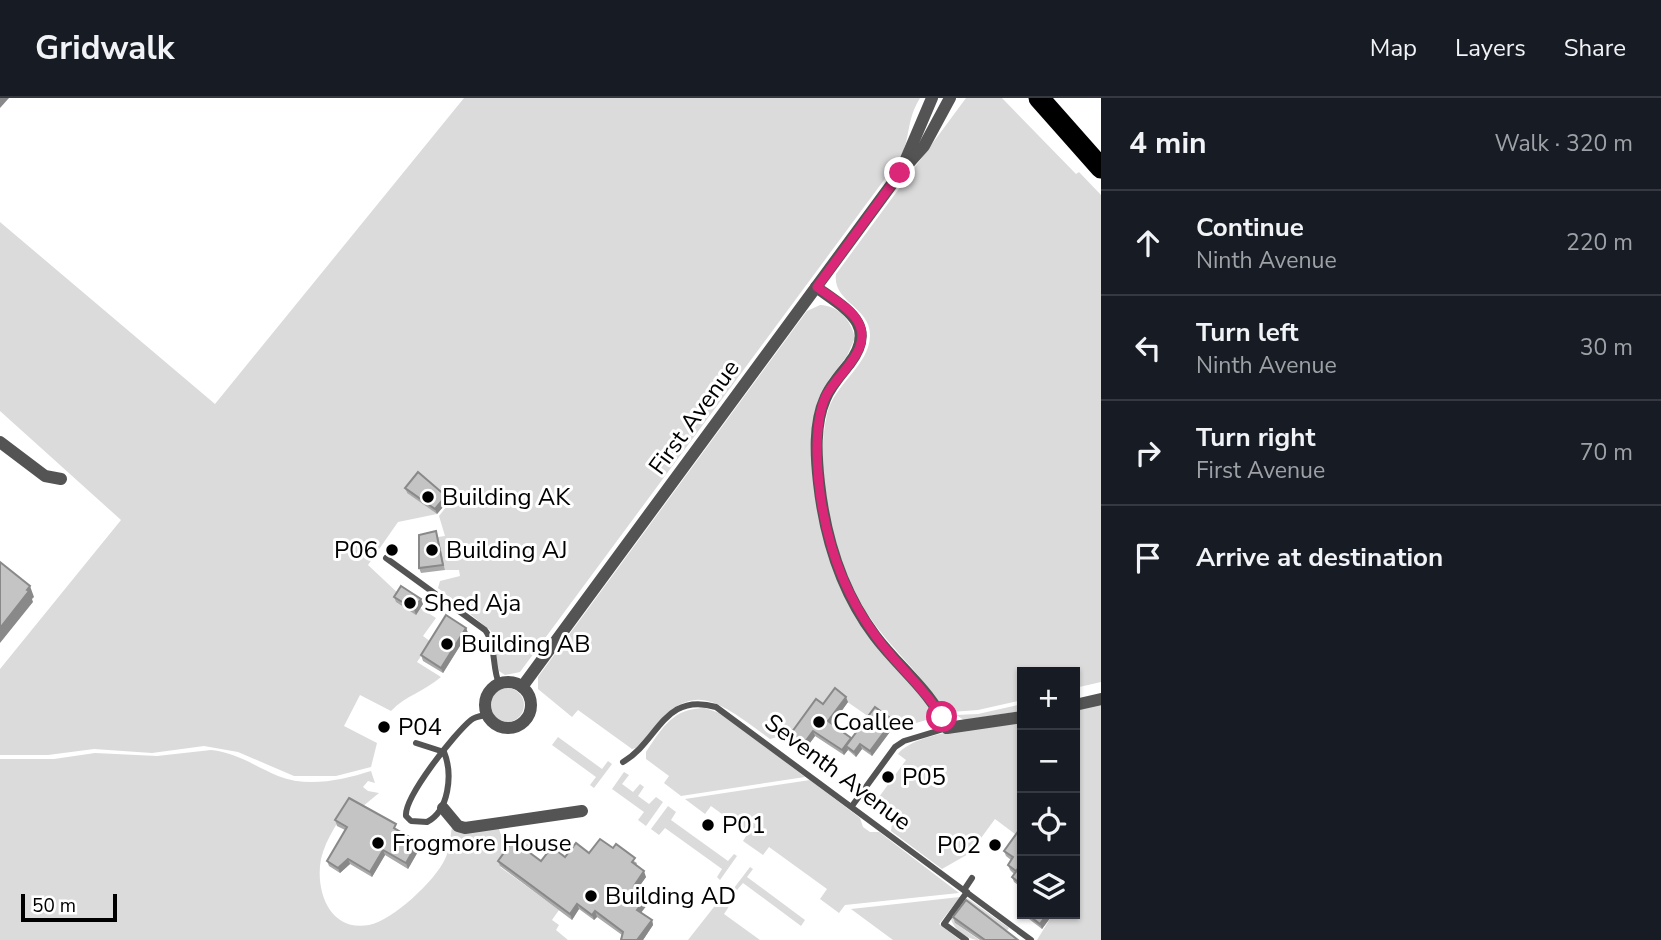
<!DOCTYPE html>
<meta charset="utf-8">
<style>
body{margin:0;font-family:"Nunito Sans",sans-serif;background:#20242c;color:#f1f3f6}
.controls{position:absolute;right:21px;bottom:21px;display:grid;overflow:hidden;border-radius:0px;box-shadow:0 2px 5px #0004}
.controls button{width:63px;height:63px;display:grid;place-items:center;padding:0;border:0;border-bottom:2px solid #363941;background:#171b24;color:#f1f3f6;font:35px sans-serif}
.scale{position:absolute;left:21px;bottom:18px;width:96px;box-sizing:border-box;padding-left:7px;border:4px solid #000;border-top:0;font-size:19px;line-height:24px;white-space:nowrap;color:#000;-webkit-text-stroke:5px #fff;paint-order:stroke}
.stop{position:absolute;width:21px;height:21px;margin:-16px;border:5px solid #db2777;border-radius:50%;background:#fff}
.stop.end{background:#db2777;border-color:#fff;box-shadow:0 2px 7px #0008}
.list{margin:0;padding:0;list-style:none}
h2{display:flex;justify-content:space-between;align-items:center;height:91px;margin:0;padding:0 28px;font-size:30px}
h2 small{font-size:23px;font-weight:400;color:#9ea1a6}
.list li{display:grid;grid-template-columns:46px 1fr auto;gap:21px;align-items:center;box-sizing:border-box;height:105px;padding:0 28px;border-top:2px solid #363941}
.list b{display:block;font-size:26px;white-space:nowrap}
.list p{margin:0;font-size:23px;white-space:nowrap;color:#9ea1a6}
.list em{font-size:23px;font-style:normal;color:#9ea1a6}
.icon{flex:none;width:38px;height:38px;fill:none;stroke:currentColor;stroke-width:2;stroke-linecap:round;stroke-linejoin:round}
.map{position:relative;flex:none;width:1101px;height:842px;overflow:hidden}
header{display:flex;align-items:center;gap:42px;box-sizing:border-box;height:98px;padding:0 35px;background:#171b24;border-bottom:2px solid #363941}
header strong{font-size:33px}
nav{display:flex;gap:38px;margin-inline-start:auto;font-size:24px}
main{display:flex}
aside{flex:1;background:#171b24}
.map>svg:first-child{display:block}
.green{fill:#dbdbdb}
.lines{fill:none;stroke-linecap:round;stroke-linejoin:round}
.lane{stroke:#545454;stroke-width:6}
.street{stroke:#545454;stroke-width:12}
.highway{stroke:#000;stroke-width:21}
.wall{fill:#a9a9a9}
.shaded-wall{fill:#898989}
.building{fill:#c4c4c4;stroke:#898989;stroke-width:2}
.route{stroke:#db2777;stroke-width:9}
.poi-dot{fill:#000;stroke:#fff;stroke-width:2.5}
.labels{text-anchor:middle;stroke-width:6;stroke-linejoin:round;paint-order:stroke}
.street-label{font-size:24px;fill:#000;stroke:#fff}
.poi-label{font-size:24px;fill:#000;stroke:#fff;text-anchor:start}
</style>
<header>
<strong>Gridwalk</strong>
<nav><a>Map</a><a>Layers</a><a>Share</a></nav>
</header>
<main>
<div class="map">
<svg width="1101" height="842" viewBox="0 0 1101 842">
<rect width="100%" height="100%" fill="#fff"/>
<g class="green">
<path d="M464,0H920C906,23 911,37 901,59L520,574L505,577L499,573L491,533L438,490L440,483L460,478L459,472H445L438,439L445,438L439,418L450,404L419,379L406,394L437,416L398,424L368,467L400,497L436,520L423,538L431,544L417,564L441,579C425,593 405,598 391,613L360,597L344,628L377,645L371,669L336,678H294L238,654L204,648L152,655L94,651L48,657H0V571L121,422L0,313V124L215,306Z"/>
<path d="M966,0H1002L1076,76L1079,74L1101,97V584L1075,590V574H1022V602L978,612L951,614C936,604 924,583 912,570C895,551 879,534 865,512C833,458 813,378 827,316C834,286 869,268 870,238C871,209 832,204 836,176Z"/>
<path d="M820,207C839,208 851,222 855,240L847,258L829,281L814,316L832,468L933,614V620L899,630L877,615L872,621L836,596L796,634L770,641C709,596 689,579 639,649L632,651L578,612L572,619L538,591V579L807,213Z"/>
<circle cx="507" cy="607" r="17"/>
<polygon points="1022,606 1022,613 964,622 956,617 978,616"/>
<polygon points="1101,606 1101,842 1037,842 1053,816 1075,816 1075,613"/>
<path d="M705,610L722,616L805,679L681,698L664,685L669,678L646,661V654C662,630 673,610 705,610Z"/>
<path d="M1022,624V734L1019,739L995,721L970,755L942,771L891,733L893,719L876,708L871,710L906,662L898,656C918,632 991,629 1022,624Z"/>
<polygon points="558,639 602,671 608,663 612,666 594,690 590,687 596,679 552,647"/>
<path d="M211,652C237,655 255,668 278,678C308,690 342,682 371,673L375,685L368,683L363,689L368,693L379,695L362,709L351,703C340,721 326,740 321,761C315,792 329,834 369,827C393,822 435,783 445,761C450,751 450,740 452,729L498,728L501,737L514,749L500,769L559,812L552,822L559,827L556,832L568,842H0V661H54L95,655L157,658Z"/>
<polygon points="624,674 629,677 622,686 633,694 640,686 644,689 638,698 649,706 656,699 663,704 646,728 638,722 644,714 612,691"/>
<polygon points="810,682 860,720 863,729 870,734 879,734 959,795 845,807 839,815 820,801 827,791 769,749 763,757 743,743 748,735 711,708 705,716 685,701"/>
<polygon points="668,708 676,714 671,722 728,763 734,756 737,758 720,782 717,779 722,771 665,730 659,737 651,731"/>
<polygon points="750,769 753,771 747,779 805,822 801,828 743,785 737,792 734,790"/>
<polygon points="960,799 939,826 960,842 893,842 851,811"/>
<polygon points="721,800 730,807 724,816 760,842 688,842"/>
<path d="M967,800L1009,830L1005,835L955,825L979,842C968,842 954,832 951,821Z"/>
</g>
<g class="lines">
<g class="lane">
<path d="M386,460L485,532C496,546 492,569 499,586"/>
<polyline points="416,645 444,654"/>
<path d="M444,654C453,676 449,713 427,724L411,723L406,718C404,699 455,635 471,622C476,618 481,618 487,617"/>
<path d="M623,664C659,643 663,594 716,609L1031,842"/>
<polyline points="852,708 895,649 904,643 947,630"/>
<polyline points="964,792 972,780"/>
<polyline points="966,842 944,826 967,794"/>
</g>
<g class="street">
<polyline points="906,61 932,0"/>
<path d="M816,189C846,211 879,227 849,266C840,277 830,288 825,301C814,326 816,358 819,385C825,439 842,494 875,538C899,570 931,593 947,630L1022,619"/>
<polyline points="0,344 45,378 61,381"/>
<circle cx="508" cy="607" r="23"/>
<polyline points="522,589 900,75 924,48 950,0"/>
<polyline points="1075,607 1101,601"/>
<polyline points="443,710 458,728 465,730 582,713"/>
</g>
<polyline class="highway" points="1039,0 1101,70"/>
</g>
<g class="wall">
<polygon points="405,390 446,398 448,403 437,416 407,395"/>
<polygon points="438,439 445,472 421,475 419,470"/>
<polygon points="394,499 423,506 416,517 396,504"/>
<polygon points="466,530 468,535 443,575 423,563 421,557"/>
<polygon points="848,604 832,626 851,641 893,622 895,627 872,658 862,651 856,659 848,652 844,657 815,638 804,653 791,643 789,638 823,606"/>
<polygon points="335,722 398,732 418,744 420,750 408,771 385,757 372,779 350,766 340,775 329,768 327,763 345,732 337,728"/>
<polygon points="1022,728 1022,790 1014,784 1012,779 1014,776 1010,772 1008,767 1011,762 1006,758 1004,753"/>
<polygon points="516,744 529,745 531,750 529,754 541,763 613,750 637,765 636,767 646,779 638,790 648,798 650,803 641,815 652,822 653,827 643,842 620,842 622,837 597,819 594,822 579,811 572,822 500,768 498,763"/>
<polygon points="1027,816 1053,816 1042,831 1029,821"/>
<polygon points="953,819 1018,842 980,842 955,825"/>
</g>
<g class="shaded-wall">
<polygon points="0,0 9,0 0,10"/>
<polygon points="446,398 448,403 437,416 435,411"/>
<polygon points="30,488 34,499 32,501 33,504 0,545 0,530"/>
<polygon points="421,501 423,506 416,517 414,511"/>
<polygon points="466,530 468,535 443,575 441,570"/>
<polygon points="846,599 848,604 830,629 828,623"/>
<polygon points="893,622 895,627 872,658 870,653"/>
<polygon points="813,633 815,638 804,653 802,648"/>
<polygon points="851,640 846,648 848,652 844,657 842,652"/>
<polygon points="860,646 862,651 856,659 854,654"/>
<polygon points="418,744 420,750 408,771 406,765"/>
<polygon points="383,752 385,757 372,779 370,774"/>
<polygon points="348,761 350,766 340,775 338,770"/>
<polygon points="644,773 646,779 636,793 634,788"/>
<polygon points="648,798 650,803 639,817 637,812"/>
<polygon points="577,806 579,811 572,822 570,816"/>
<polygon points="595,813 597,819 594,822 592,817"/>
<polygon points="1047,816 1053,816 1042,831 1040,826"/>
<polygon points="652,822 653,827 643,842 637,842"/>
</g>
<g class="building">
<polygon points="418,374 446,398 435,411 405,390"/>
<polygon points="436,433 443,467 419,470 419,437"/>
<polygon points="0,464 30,488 27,492 29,493 0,530"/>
<polygon points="401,488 421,501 414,511 394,499"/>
<polygon points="446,517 466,530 441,570 421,557"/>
<polygon points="835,590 846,599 828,623 851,640 842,652 813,633 802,648 789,638 816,601 823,606"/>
<polygon points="875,609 893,622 870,653 860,646 854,654 846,648"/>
<polygon points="349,700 396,726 394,730 418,744 406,765 383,752 370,774 348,761 338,770 327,763 347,729 335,722"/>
<polygon points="1022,728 1022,765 1016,773 1008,767 1013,759 1004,753"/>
<polygon points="525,740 529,745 526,752 541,763 552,749 565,759 576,745 589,755 600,741 613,750 616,746 635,760 632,764 644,773 634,788 648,798 637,812 652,822 637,842 621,842 623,834 595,813 592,817 577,806 570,816 498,763 513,742 516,744"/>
<polygon points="1022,766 1022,787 1012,779"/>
<polygon points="966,802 1018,842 985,842 953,819"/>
<polygon points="1027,816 1047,816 1040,826"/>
</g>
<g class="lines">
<path class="route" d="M900,75L817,189C829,198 849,209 857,222C876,251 835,277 825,300C818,317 817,335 817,353C818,418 836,484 875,537C895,566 923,588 942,619"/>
</g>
<g class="poi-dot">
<circle cx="428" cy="399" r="7"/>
<circle cx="392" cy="452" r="7"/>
<circle cx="432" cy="452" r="7"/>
<circle cx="410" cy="505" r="7"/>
<circle cx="447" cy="546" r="7"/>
<circle cx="819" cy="624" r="7"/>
<circle cx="384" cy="629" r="7"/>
<circle cx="888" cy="679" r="7"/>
<circle cx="708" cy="727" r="7"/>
<circle cx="378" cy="745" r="7"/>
<circle cx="995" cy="747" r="7"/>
<circle cx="591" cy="798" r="7"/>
</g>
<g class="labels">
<g class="street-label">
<text transform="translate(694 319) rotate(-54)" y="8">First Avenue</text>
<text transform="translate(838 674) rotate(37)" y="8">Seventh Avenue</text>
</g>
<g class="poi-label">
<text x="442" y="407">Building AK</text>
<text x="378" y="460" text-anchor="end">P06</text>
<text x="446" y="460">Building AJ</text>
<text x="424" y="513">Shed Aja</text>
<text x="461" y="554">Building AB</text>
<text x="833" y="632">Coallee</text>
<text x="398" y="637">P04</text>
<text x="902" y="687">P05</text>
<text x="722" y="735">P01</text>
<text x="392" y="753">Frogmore House</text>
<text x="981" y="755" text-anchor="end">P02</text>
<text x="605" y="806">Building AD</text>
</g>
</g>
</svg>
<div class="controls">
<button>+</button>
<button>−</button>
<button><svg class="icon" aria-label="locate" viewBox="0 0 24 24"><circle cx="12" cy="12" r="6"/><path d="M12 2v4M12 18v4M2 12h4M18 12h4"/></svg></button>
<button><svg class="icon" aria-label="layers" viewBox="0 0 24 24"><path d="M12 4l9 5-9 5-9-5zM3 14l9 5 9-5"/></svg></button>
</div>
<div class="scale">50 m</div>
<div class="stop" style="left:942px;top:619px"></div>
<div class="stop end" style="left:900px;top:75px"></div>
</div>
<aside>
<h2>4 min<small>Walk · 320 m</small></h2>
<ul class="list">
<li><svg class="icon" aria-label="ahead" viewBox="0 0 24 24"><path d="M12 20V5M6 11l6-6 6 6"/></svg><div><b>Continue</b><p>Ninth Avenue</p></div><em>220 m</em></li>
<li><svg class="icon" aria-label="left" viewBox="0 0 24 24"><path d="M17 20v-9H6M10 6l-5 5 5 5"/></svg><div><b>Turn left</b><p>Ninth Avenue</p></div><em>30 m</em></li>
<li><svg class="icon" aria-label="right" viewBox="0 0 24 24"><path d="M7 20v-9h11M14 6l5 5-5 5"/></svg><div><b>Turn right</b><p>First Avenue</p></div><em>70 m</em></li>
<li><svg class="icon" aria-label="arrive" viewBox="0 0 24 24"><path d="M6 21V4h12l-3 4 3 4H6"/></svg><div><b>Arrive at destination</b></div></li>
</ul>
</aside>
</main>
